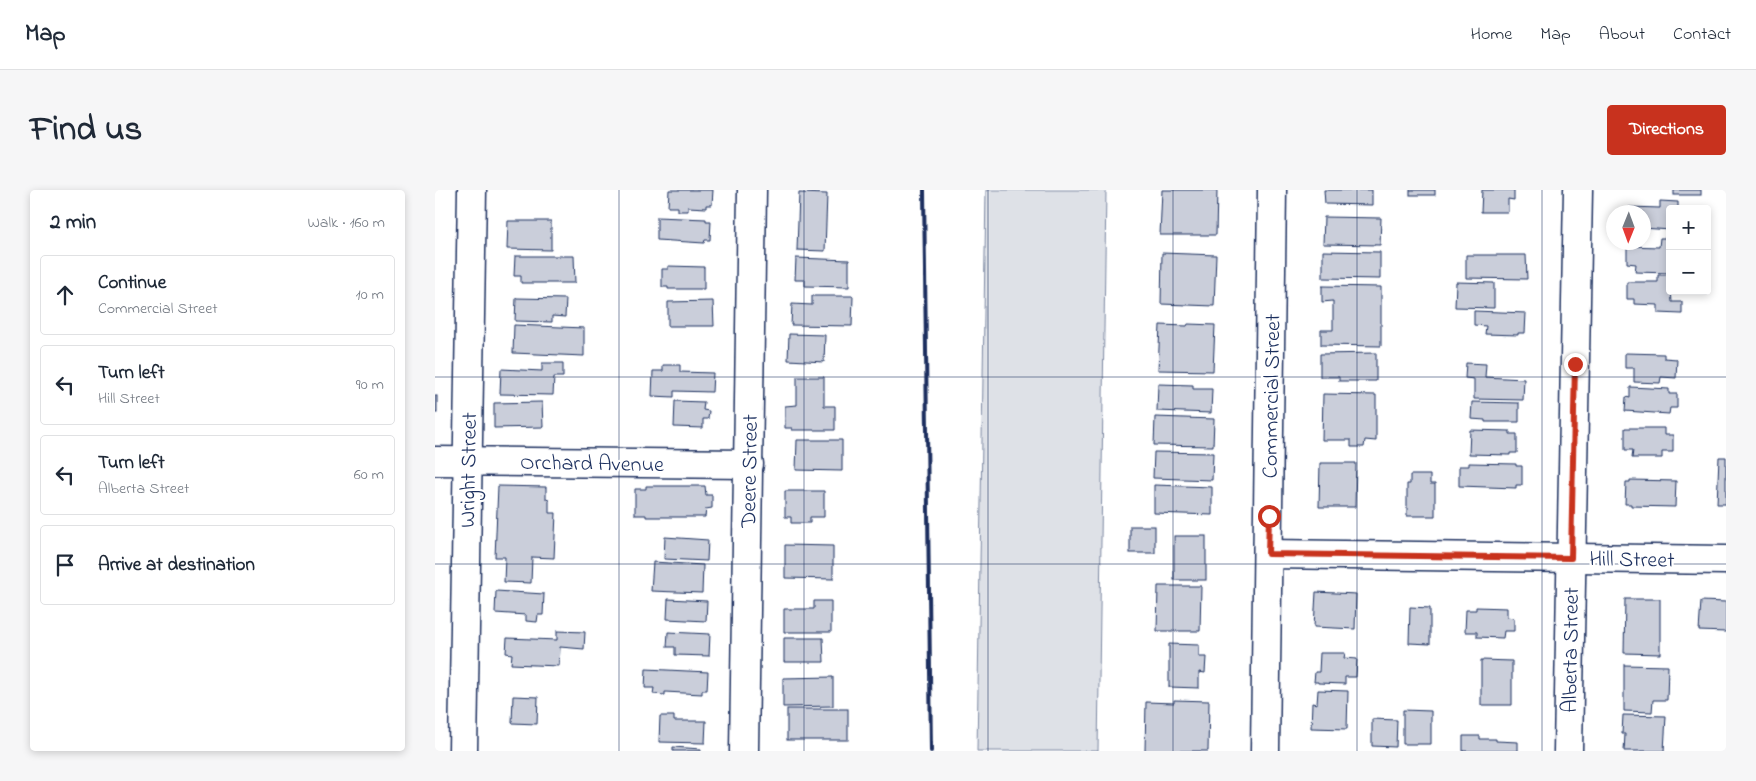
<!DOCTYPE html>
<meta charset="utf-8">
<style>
body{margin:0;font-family:"Indie Flower",sans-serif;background:#f6f6f7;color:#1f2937}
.controls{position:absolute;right:15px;top:15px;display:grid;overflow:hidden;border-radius:5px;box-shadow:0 2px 8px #0003}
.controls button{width:45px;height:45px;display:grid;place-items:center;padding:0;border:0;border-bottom:1px solid #e0e1e3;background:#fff;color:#1f2937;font:25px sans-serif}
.compass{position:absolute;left:1171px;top:15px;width:45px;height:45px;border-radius:50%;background:#fff;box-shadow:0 2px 8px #0003;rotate:181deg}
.stop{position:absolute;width:15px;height:15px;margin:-11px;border:4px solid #c8321e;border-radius:50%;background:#fff}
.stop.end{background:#c8321e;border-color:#fff;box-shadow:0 1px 5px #0008}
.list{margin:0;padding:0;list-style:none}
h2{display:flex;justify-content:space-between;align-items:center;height:65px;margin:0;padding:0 20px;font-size:21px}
h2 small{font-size:16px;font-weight:400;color:#747a83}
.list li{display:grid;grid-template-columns:32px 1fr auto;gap:15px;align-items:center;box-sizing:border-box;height:80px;margin:0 10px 10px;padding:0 10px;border:1px solid #e0e1e3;border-radius:5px}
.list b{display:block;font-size:19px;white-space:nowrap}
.list p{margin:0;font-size:16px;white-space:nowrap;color:#747a83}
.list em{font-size:16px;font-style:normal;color:#747a83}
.icon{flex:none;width:28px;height:28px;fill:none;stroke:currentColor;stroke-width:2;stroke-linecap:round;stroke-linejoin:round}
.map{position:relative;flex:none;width:1291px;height:561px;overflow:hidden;border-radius:5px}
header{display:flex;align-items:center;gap:30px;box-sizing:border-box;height:70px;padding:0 25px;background:#fff;border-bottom:1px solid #e0e1e3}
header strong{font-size:24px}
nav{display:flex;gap:28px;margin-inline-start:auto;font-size:18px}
.intro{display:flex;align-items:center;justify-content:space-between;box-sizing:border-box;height:120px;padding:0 30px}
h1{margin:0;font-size:35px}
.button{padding:12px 22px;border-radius:5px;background:#c8321e;color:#fff;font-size:18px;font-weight:700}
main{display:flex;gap:30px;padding:0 30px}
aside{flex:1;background:#fff;border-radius:5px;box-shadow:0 2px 8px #0003}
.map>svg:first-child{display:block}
.green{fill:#dee1e7;stroke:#7c88a2}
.building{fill:#caceda;stroke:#1b2f5e}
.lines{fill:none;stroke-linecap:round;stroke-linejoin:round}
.minor-casing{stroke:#1b2f5e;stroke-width:31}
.minor{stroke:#fff;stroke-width:28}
.rail{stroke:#1b2f5e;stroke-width:4}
.route{stroke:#c8321e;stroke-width:6}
.grid{fill:none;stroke:#1b2f5e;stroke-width:1;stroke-opacity:0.55}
.labels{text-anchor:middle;stroke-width:4.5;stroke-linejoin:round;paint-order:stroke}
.street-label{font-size:22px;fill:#1b2f5e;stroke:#fff}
</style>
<header>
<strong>Map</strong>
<nav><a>Home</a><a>Map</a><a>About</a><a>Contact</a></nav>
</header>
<div class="intro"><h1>Find us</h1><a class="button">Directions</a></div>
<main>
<aside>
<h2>2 min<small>Walk · 160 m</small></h2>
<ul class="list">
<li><svg class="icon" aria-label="ahead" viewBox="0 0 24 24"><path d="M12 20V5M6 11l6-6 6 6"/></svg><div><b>Continue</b><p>Commercial Street</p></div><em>10 m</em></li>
<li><svg class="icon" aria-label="left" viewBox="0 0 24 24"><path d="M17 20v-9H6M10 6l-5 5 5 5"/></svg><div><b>Turn left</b><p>Hill Street</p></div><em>90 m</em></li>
<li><svg class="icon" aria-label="left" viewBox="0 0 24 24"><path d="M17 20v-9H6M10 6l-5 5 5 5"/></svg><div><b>Turn left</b><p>Alberta Street</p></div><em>60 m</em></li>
<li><svg class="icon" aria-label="arrive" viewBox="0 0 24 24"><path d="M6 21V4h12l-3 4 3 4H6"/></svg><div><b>Arrive at destination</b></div></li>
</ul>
</aside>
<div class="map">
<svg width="1291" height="561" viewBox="0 0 1291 561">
<rect width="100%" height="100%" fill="#fff"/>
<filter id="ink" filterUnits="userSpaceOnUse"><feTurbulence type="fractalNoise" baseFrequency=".02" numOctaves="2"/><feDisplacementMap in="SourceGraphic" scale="10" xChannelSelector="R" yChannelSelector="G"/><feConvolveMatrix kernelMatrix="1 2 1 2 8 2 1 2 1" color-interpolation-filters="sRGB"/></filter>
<g filter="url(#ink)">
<polygon class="green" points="551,0 671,0 663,561 542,561"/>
<g class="building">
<polygon points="234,0 278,0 277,15 271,15 271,18 253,17 253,21 243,21 243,17 233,17"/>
<polygon points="727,0 782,0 781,45 725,45"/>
<polygon points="889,0 937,0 937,15 890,14"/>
<rect x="975" y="0" width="25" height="5"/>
<polygon points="1047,0 1079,0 1079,10 1073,9 1073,22 1046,22"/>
<rect x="1239" y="0" width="27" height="5"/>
<polygon points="364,3 392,4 390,61 362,60"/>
<polygon points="1225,11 1243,12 1243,19 1235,19 1235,40 1208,38 1208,22 1193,22 1194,17 1225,18"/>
<polygon points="222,27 271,29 271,31 276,31 275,50 270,50 269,53 222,50"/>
<polygon points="889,27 946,28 945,55 888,54"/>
<polygon points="73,31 116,31 116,60 72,59"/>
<polygon points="1225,48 1235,48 1235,83 1200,82 1201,74 1192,73 1192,56 1224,57"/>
<polygon points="888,61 945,62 945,89 888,88"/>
<polygon points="727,63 781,65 779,116 726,114"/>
<polygon points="1031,65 1091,65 1092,89 1031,88"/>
<polygon points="80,66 139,66 140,93 86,93 86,86 79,86"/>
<polygon points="361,68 414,70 414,97 370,96 370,90 360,90"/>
<polygon points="233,76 269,77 269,99 233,99 233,97 227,97 227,79 233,79"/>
<polygon points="1223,85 1235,85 1237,112 1247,112 1247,124 1223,123 1223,115 1199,114 1199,109 1192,109 1192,92 1223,92"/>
<polygon points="1021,92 1059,93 1059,118 1020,117"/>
<polygon points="887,96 946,97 946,156 886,155 886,140 898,140 898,111 887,112"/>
<polygon points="377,106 418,106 417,136 356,135 357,114 377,115"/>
<polygon points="81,108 131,109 130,127 117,126 117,132 80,131"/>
<polygon points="278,111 279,136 233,136 233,112"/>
<polygon points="1039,121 1091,123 1090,143 1083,143 1083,145 1050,144 1051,136 1039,135"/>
<polygon points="753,134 780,135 778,181 723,180 725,135 752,136"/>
<polygon points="79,135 149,138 149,166 78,163"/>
<polygon points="354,144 390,145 389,172 353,170"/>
<polygon points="941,163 941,191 904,191 904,187 885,187 885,164"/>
<polygon points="1190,163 1229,164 1229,168 1242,169 1241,188 1226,187 1225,193 1199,192 1199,178 1190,178"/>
<polygon points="107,173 128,173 128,187 119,187 118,205 65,204 66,179 107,181"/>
<polygon points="1031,173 1051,174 1050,187 1089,189 1088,210 1039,209 1039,189 1030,188"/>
<polygon points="228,175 245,175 245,182 278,183 277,202 239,201 239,207 217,206 218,181 228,181"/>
<polygon points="362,187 389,187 389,216 400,216 400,240 357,240 357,238 350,238 350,216 362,215"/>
<polygon points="723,194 758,195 758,199 777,199 776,223 722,221"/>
<polygon points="1195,197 1234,199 1234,204 1242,204 1242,218 1235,218 1234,224 1190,221 1191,207 1195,208"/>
<polygon points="888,204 941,205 941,251 930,250 929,257 916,257 916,250 887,250"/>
<rect x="0" y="206" width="2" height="17"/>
<polygon points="240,211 269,212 268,220 274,221 273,229 268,229 268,238 239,237"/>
<polygon points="107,212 108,237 59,238 59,213"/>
<polygon points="1037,212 1084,213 1084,232 1050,232 1050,230 1036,229"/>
<polygon points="720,227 779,229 778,256 719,255"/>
<polygon points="1190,238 1229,238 1229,245 1238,245 1238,262 1227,262 1227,268 1197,268 1198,260 1190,260"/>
<polygon points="1035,240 1075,241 1075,244 1082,244 1082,263 1075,263 1075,265 1034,264"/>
<polygon points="362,250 407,250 407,281 361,280"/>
<polygon points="719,262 778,263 777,290 718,288"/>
<polygon points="1284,267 1291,267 1291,314 1282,314"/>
<polygon points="885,273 921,273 920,317 884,317"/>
<polygon points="1034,273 1081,274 1081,276 1087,276 1087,295 1081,295 1081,298 1024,296 1024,276 1034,276"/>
<polygon points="975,285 995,285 995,294 1000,294 1000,326 972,326 972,294 975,294"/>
<polygon points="1195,290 1241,291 1240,317 1196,316 1196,314 1190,314 1191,292 1195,292"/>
<polygon points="719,295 777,297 777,325 719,323"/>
<polygon points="63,296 111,297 111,309 114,310 114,323 121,323 119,368 97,367 96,393 69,392 70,367 60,367"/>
<polygon points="211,296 270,296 271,305 277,305 277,318 271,319 270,327 211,327 211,325 200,325 200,299 211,299"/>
<polygon points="350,301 389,301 389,327 375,327 375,333 356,333 356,327 350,327"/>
<rect x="695" y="336" width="25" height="27"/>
<rect x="739" y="346" width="32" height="44"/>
<polygon points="230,347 273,350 272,371 229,369"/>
<polygon points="350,355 398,356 398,389 350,388"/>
<polygon points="218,372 268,375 267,403 216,401"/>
<polygon points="723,396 766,396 765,441 722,441"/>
<polygon points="61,401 109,404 108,425 103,425 102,432 91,431 91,425 60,423"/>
<polygon points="881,402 921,404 920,439 879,437"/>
<polygon points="233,409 272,411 271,431 232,429"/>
<polygon points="1190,409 1225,409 1225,464 1189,463"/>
<polygon points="379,411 396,411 396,442 349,442 349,419 379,419"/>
<polygon points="1266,411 1291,412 1291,442 1264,441"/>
<polygon points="975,417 995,418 995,454 974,453"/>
<polygon points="1041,417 1072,418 1072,427 1079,428 1079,441 1069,441 1068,448 1042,447 1042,442 1030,442 1031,420 1041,420"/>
<polygon points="122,441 150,442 149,459 125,457 124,476 76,474 77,464 71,463 72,448 122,450"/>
<polygon points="233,442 275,444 274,466 240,465 240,457 232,457"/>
<polygon points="349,448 388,448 389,472 349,472"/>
<polygon points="734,454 764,455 764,467 771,467 770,483 764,482 764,498 734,497"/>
<polygon points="885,463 910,463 909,468 922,469 921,487 910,487 910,494 883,493 883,492 879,492 880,482 884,482"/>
<polygon points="1046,470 1077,471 1077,515 1046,515"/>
<polygon points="1189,475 1233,476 1232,510 1218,510 1217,522 1189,521"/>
<polygon points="211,479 273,482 272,500 267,500 267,504 230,502 230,505 218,504 219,498 210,498"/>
<polygon points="398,487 398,516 348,517 348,488"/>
<polygon points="883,500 913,501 912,539 876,538 877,513 882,514"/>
<polygon points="78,506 103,507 102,534 77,533"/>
<polygon points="739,510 774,511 773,561 710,561 711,512 739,513"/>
<rect x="352" y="519" width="61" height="31"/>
<polygon points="968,520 996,521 996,554 968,554"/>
<polygon points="1188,525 1231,526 1229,561 1189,561 1190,544 1187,544"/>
<polygon points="225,526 239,526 239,531 271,531 270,553 224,552"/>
<polygon points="937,529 962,530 961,557 937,556"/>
<polygon points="1028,546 1045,546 1045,549 1061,549 1061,551 1083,552 1083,561 1028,561"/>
<polygon points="238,557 266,559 266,561 238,561"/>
</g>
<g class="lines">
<defs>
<g id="minor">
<polyline points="0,271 314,274"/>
<polyline points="833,364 1291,370"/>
<polyline points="28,561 37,0"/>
<polyline points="309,561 317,0"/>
<polyline points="830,561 837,0"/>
<polyline points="1133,561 1143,0"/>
</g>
</defs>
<use href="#minor" class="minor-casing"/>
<use href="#minor" class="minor"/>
<polyline class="rail" points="489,0 496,561"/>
</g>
</g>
<g class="lines" filter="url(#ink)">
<polyline class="route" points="834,326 833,364 1136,368 1140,174"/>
</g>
<path class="grid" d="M184,0V561M369,0V561M553,0V561M738,0V561M922,0V561M1107,0V561M0,187H1291M0,374H1291"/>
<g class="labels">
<g class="street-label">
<text transform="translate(835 206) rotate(-89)" y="8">Commercial Street</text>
<text transform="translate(157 272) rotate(1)" y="8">Orchard Avenue</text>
<text transform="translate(32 280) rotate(-89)" y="8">Wright Street</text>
<text transform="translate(313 281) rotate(-89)" y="8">Deere Street</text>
<text transform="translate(1197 368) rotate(1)" y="8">Hill Street</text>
<text transform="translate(1134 460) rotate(-89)" y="8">Alberta Street</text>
</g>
</g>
</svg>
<div class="controls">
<button>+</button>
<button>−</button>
</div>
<svg class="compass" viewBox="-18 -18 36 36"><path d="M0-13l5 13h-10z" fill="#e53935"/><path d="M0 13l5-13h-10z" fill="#747a83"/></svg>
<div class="stop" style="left:834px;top:326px"></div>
<div class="stop end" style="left:1140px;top:174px"></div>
</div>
</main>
